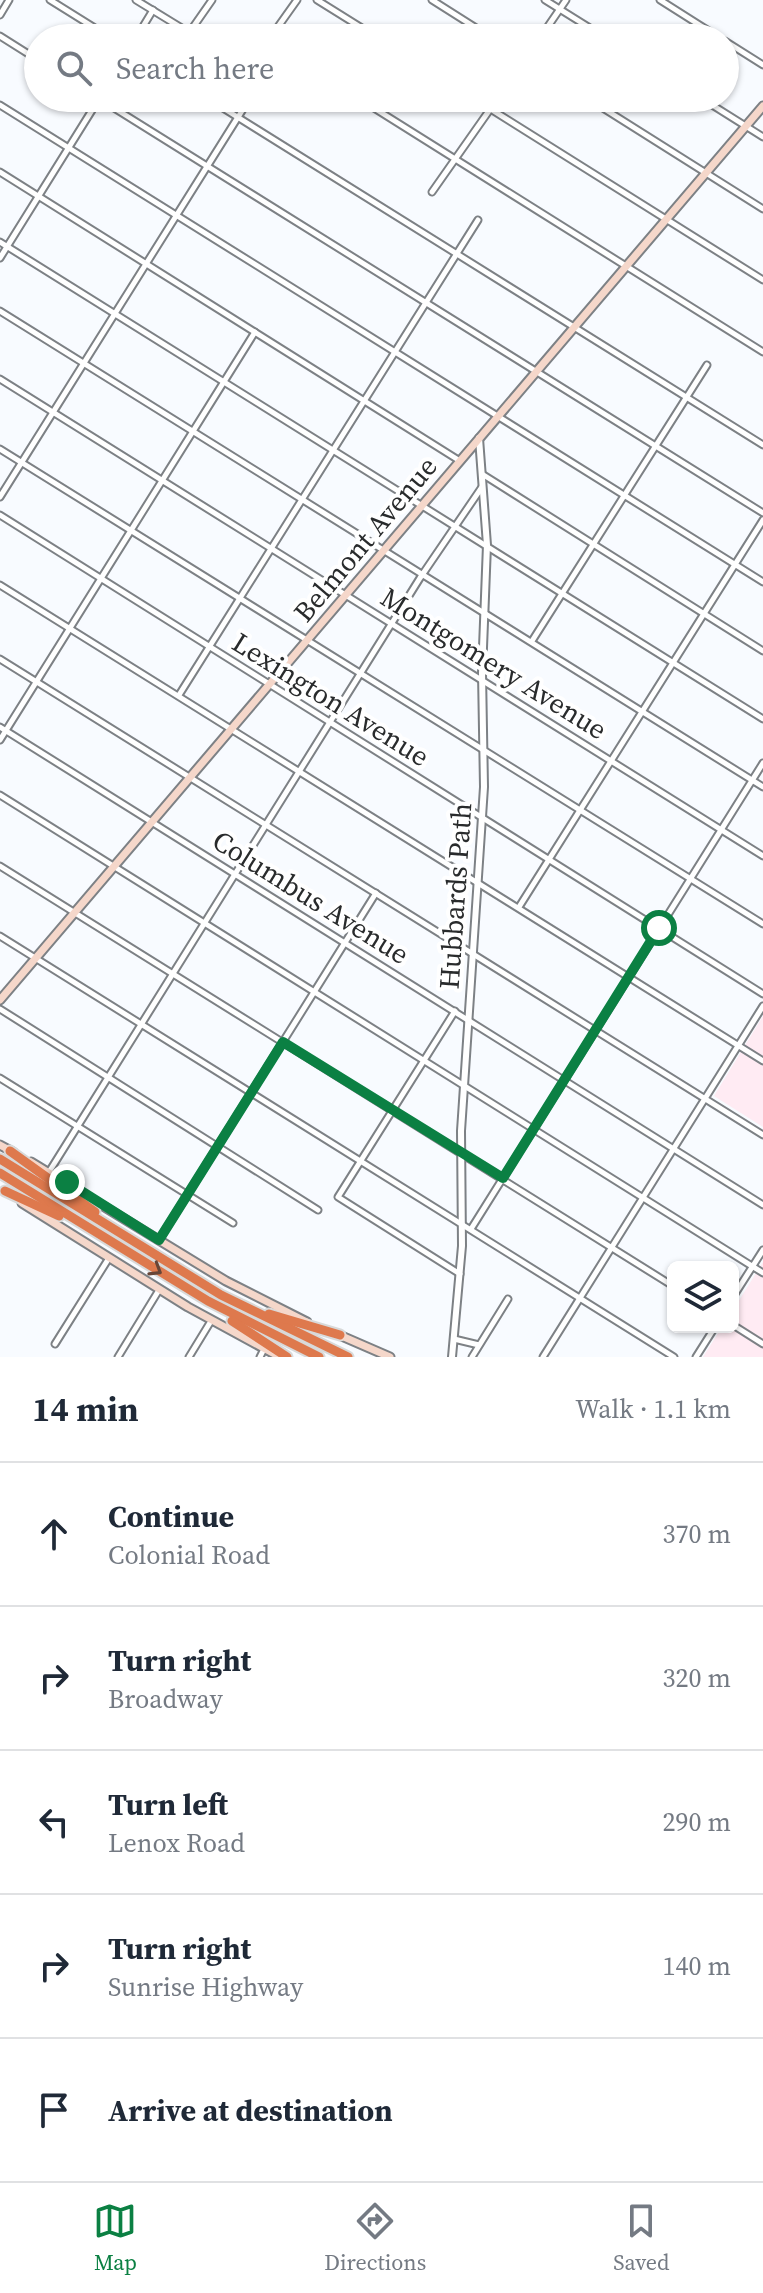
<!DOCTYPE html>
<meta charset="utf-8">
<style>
body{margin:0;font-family:"Source Serif 4",serif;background:#f2f2f3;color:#1f2937}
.controls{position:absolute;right:24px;bottom:24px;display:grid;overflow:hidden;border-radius:12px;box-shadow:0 2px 6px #0004}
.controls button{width:72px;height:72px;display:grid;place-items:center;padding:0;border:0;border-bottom:2px solid #e0e1e3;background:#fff;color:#1f2937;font:40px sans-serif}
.stop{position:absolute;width:24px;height:24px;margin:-18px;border:6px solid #0b8043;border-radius:50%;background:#fff}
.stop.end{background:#0b8043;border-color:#fff;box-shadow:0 2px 8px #0008}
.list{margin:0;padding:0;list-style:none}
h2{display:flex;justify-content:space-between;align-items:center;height:104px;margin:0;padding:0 32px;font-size:34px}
h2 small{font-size:26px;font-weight:400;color:#747a83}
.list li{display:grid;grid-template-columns:52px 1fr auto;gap:24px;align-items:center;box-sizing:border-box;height:144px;padding:0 32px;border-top:2px solid #e0e1e3}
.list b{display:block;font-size:30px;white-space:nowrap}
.list p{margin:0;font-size:26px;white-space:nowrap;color:#747a83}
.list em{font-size:26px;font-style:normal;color:#747a83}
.icon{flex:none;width:44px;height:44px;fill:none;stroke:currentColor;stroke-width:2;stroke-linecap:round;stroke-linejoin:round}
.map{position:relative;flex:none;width:763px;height:1357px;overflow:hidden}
.search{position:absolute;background:#fff;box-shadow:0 2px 6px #0004;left:24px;right:24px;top:24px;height:88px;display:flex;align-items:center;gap:20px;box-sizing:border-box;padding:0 28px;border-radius:44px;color:#747a83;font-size:30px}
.sheet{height:824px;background:#fff}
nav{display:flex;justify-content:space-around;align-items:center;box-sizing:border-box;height:112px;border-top:2px solid #e0e1e3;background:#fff;font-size:22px;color:#747a83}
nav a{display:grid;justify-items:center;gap:4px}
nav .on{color:#0b8043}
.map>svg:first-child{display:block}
.industrial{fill:#ffebf3}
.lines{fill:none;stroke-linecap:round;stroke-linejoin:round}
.minor-casing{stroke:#7d8185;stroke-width:9}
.tertiary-casing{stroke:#7d8185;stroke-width:10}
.secondary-casing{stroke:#7d8185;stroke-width:11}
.motorway-casing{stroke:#d8d9d9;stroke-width:13}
.minor{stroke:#fff;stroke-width:5}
.tertiary{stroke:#fff;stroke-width:6}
.secondary{stroke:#f5d7ca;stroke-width:7}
.motorway{stroke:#de794d;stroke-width:9}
.oneway{stroke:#684638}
.route{stroke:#0b8043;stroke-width:10}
.labels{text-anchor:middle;stroke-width:8;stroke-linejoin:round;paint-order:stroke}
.street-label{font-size:28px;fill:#292b2c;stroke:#fff}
</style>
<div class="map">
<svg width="763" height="1357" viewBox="0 0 763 1357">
<rect width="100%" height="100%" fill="#f8fbff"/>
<g class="industrial">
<polygon points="763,1016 763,1127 714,1096"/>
<polygon points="763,1262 763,1357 703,1357 722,1327 733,1327 733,1310"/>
</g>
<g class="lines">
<defs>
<g id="minor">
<polyline points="50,0 111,38"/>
<polyline points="136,0 198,38"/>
<polyline points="317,0 378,38"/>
<polyline points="432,0 492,38"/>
<polyline points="545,0 606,38"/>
<polyline points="660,0 720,38"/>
<polyline points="0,15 9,0"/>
<polyline points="189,33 212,0"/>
<polyline points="0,36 38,60"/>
<polyline points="136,38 153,10"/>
<polyline points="270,38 297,0"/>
<polyline points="540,38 566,0"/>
<polyline points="725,41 763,65"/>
<polyline points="98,98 763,513"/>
<polyline points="207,98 763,445"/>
<polyline points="358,98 763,352"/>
<polyline points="473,98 763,280"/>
<polyline points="587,98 763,209"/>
<polyline points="701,98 763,137"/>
<polyline points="0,105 763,582"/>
<polyline points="0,172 460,461"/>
<polyline points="432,192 498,98"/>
<polyline points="0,242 763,719"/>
<polyline points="0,258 99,99"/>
<polyline points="0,311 763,787"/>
<polyline points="0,379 763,856"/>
<polyline points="0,449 763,924"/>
<polyline points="482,474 763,651"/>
<polyline points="0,497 250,98"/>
<polyline points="0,515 763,994"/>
<polyline points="0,585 763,1061"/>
<polyline points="532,641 707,365"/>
<polyline points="0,659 763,1135"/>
<polyline points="179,695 478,220"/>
<polyline points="0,727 763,1205"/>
<polyline points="0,740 255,332"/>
<polyline points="0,795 763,1273"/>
<polyline points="0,866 673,1286"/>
<polyline points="519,907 763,520"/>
<polyline points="0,936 674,1357"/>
<polyline points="0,1009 318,1210"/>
<polyline points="455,1011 338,1197 460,1274"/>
<polyline points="0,1078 233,1223"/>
<polyline points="49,1172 420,578 482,487"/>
<polyline points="471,1229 763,763"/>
<polyline points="159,1240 376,893"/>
<polyline points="733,1297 763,1250"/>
<polyline points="733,1325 763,1344"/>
<polyline points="454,1339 479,1345"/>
<polyline points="55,1344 109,1258"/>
<polyline points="118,1357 159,1290"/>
<polyline points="189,1357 211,1321"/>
<polyline points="260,1357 264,1349"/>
<polyline points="472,1357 508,1299"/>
<polyline points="543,1357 763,1006"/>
<polyline points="696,1357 715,1327"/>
</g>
<polyline id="tertiary" points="452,1357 462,1246 461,1131 484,787 482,673 487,545 479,438"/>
<g id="secondary">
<polyline points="0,1000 763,106"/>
<polyline points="0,1145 13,1152"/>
<polyline points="31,1162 226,1281 307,1322"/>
<polyline points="22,1203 188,1307 280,1357"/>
<polyline points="337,1334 390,1357"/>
</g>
<g id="motorway">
<polyline points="10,1151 95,1212"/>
<polyline points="0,1159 221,1295 348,1357"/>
<polyline points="0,1173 208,1301 319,1357"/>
<polyline points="5,1191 59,1216"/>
<polyline points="269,1314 340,1335"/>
<polyline points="232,1321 287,1357"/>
</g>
</defs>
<use href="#minor" class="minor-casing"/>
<use href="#tertiary" class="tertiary-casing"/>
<use href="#secondary" class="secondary-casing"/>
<use href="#motorway" class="motorway-casing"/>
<use href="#minor" class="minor"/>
<use href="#tertiary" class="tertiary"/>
<use href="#secondary" class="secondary"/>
<use href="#motorway" class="motorway"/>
</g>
<defs><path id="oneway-chevron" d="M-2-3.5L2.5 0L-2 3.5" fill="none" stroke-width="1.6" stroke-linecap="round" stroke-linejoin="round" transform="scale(2)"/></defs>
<use class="oneway" href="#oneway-chevron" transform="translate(156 1270) rotate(32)"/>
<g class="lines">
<polyline class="route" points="67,1182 159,1240 283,1042 503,1178 659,928"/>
</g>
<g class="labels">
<g class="street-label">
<text transform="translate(365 539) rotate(-50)" y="10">Belmont Avenue</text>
<text transform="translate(494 663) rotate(32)" y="10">Montgomery Avenue</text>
<text transform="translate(331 699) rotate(32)" y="10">Lexington Avenue</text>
<text transform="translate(455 896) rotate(-86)" y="10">Hubbards Path</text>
<text transform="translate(311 897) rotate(32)" y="10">Columbus Avenue</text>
</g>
</g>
</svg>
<div class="controls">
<button><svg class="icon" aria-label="layers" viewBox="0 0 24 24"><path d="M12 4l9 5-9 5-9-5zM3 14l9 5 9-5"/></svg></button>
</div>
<div class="stop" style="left:659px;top:928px"></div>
<div class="stop end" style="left:67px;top:1182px"></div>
<div class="search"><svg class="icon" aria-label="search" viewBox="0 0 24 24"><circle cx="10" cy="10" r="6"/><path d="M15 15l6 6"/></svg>Search here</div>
</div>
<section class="sheet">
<h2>14 min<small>Walk · 1.1 km</small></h2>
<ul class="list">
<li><svg class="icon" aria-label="ahead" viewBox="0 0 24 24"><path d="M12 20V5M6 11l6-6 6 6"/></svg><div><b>Continue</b><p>Colonial Road</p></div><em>370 m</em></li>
<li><svg class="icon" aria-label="right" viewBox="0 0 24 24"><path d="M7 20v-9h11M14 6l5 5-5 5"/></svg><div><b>Turn right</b><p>Broadway</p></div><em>320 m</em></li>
<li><svg class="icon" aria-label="left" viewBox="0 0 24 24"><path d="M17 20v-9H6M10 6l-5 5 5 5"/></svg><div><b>Turn left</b><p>Lenox Road</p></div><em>290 m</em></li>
<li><svg class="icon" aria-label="right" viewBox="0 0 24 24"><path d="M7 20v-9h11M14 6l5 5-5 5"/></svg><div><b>Turn right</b><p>Sunrise Highway</p></div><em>140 m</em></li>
<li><svg class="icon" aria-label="arrive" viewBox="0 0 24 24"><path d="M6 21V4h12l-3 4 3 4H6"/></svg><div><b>Arrive at destination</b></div></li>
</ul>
</section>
<nav>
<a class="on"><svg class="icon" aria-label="map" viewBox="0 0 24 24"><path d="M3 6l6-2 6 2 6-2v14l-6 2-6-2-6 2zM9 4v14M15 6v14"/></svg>Map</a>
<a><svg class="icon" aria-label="directions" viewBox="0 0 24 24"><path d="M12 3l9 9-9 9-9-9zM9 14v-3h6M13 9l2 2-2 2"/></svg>Directions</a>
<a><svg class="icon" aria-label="saved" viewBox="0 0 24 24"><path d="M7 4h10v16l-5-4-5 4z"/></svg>Saved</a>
</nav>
